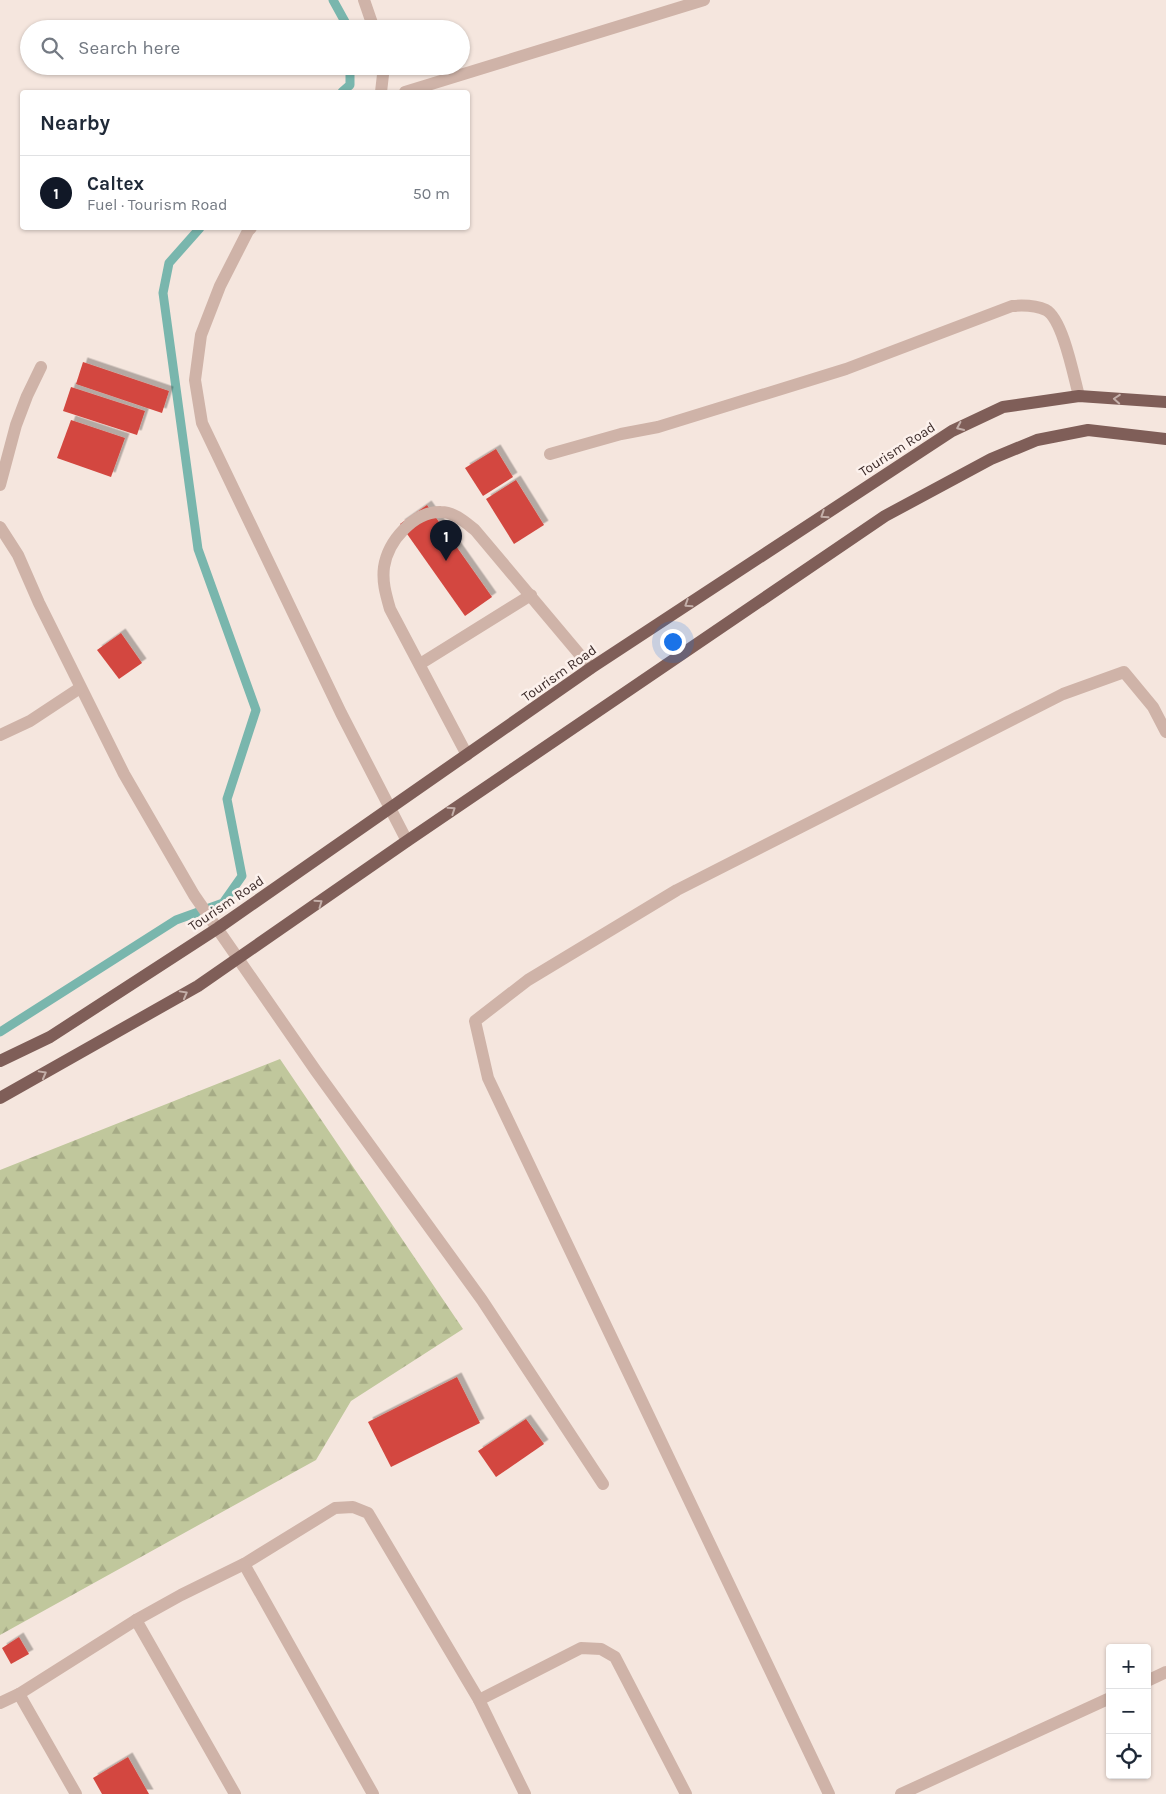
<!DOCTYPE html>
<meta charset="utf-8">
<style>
body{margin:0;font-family:Karla,sans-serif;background:#f2f2f3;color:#1f2937}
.controls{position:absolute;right:15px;bottom:15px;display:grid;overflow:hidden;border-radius:5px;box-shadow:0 1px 4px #0004}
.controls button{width:45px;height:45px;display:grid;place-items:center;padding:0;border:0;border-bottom:1px solid #e0e1e3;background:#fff;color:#1f2937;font:25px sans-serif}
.you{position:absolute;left:672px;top:641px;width:18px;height:18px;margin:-12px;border:4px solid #fff;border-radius:50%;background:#1a73e8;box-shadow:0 0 0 8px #1a73e833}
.badge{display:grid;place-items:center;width:32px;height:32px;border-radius:50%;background:#111827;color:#fff;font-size:16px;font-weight:700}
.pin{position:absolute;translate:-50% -41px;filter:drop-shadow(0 1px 2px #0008)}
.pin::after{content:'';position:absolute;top:26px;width:18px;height:15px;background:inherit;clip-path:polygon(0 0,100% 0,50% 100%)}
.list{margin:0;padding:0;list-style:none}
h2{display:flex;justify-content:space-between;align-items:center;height:65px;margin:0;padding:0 20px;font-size:21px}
h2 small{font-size:16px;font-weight:400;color:#747a83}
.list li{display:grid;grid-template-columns:32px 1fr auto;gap:15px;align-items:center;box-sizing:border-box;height:75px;padding:0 20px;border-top:1px solid #e0e1e3}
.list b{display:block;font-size:19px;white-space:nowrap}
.list p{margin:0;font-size:16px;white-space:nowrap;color:#747a83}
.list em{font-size:16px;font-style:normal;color:#747a83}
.icon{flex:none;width:28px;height:28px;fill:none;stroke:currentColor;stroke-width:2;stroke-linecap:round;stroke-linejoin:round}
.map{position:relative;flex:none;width:1166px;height:1794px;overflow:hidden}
.search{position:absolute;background:#fff;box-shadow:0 1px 4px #0004;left:20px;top:20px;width:450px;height:55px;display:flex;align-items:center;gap:12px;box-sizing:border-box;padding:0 18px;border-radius:28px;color:#747a83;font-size:19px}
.panel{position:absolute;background:#fff;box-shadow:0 1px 4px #0004;left:20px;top:90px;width:450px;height:140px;border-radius:5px}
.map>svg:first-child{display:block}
.forest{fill:url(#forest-firs)}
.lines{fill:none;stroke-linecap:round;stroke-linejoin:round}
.stream{stroke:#79b6ad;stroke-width:9}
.building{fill:#d3473f;filter:url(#shadow)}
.minor{stroke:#cfb3a8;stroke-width:12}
.major{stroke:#7f5e58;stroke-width:12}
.oneway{stroke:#c4afa9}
.labels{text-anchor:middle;stroke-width:5;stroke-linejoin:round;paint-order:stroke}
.street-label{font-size:14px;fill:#3c2b29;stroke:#fcf1ec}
</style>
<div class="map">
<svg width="1166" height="1794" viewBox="0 0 1166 1794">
<defs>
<pattern id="forest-firs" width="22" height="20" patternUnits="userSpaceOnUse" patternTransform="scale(1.25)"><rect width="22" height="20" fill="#c0c79c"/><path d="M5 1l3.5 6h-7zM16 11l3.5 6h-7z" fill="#a6ab86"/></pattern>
<filter id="shadow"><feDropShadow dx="4.5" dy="-4.5" stdDeviation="0" flood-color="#0004"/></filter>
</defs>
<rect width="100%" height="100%" fill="#f5e6de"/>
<polygon class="forest" points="280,1059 463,1329 351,1401 316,1460 0,1635 0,1170"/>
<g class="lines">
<g class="stream">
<polyline points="333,0 349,29"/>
<polyline points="342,92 350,85 350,66"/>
<polyline points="0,1032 176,920 223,903 242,876 227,799 256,710 198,549 163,293 169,263 200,228"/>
</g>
</g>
<g class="building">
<polygon points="83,362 169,391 162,413 76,384"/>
<polygon points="71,387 145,411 137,435 63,411"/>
<polygon points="71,420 125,438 111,477 57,458"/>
<polygon points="496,449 513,477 483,496 465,468"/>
<polygon points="516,480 544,525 514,544 486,499"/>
<polygon points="427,505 492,597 465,616 400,524"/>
<polygon points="121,633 142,663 119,679 97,650"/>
<polygon points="457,1377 480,1423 391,1467 368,1422"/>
<polygon points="526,1419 544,1444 496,1477 478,1451"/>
<polygon points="19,1637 29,1654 11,1664 2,1648"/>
<polygon points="128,1757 149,1794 102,1794 93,1778"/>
</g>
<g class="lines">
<g class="minor">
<polyline points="364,0 374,29"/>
<polyline points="381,92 384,66"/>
<polyline points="405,92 704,0"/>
<polyline points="251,228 248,231 220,286 201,335 195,380 202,423 341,713 407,841"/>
<path d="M550,454L621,434L658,427L846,369L1012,306C1024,305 1035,305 1046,310C1063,319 1074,378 1079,396"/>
<polyline points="0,485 16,425 27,396 41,367"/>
<polyline points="0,527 18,555 39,603 124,774 194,895 316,1071 482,1300 603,1484"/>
<polyline points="420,664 531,595"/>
<polyline points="0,735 30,721 80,688"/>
<path d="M467,755L390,609C386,595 382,582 384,567C388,541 414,511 441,512C454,512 465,522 475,530L591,668"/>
<polyline points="244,1564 373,1794"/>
<polyline points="136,1620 235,1794"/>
<polyline points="1147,1681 1166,1672"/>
<polyline points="19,1694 76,1794"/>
<polyline points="479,1700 581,1648 601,1649 615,1657 686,1794"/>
<polyline points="0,1703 19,1694 136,1620 181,1595 244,1564 335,1508 353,1507 368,1513 479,1700 525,1794"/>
<polyline points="829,1794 488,1078 475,1021 528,980 677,890 1063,694 1124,672 1153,707 1166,732"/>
<polyline points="901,1794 1110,1698"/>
</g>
<g class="major">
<polyline points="0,1061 50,1037 218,928 591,668 952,431 1003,407 1079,396 1166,402"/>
<polyline points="0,1098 198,986 407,841 885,516 991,459 1037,440 1088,430 1166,439"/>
</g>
</g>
<defs><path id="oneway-chevron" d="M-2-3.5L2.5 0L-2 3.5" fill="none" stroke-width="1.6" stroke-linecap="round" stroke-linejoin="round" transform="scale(1.25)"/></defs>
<g class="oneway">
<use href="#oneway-chevron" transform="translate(1117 399) rotate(-176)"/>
<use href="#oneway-chevron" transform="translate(960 427) rotate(155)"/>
<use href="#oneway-chevron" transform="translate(824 515) rotate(147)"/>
<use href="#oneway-chevron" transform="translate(688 604) rotate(147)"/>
<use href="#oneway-chevron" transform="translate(452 810) rotate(-34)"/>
<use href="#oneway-chevron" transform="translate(319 903) rotate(-35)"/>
<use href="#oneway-chevron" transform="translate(184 994) rotate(-29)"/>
<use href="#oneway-chevron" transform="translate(43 1074) rotate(-29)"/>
</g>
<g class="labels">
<g class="street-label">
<text transform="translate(897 449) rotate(-33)" y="5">Tourism Road</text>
<text transform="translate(559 673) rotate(-35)" y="5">Tourism Road</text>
<text transform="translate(226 903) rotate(-34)" y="5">Tourism Road</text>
</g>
</g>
</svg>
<div class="controls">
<button>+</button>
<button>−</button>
<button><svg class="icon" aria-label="locate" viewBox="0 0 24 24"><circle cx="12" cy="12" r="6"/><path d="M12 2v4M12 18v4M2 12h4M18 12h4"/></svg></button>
</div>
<div class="you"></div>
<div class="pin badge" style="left:446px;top:561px">1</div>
<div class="search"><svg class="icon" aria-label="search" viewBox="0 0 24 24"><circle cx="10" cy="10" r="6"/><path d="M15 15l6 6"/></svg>Search here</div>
<section class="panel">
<h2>Nearby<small></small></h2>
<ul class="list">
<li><span class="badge">1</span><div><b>Caltex</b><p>Fuel · Tourism Road</p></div><em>50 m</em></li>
</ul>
</section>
</div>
